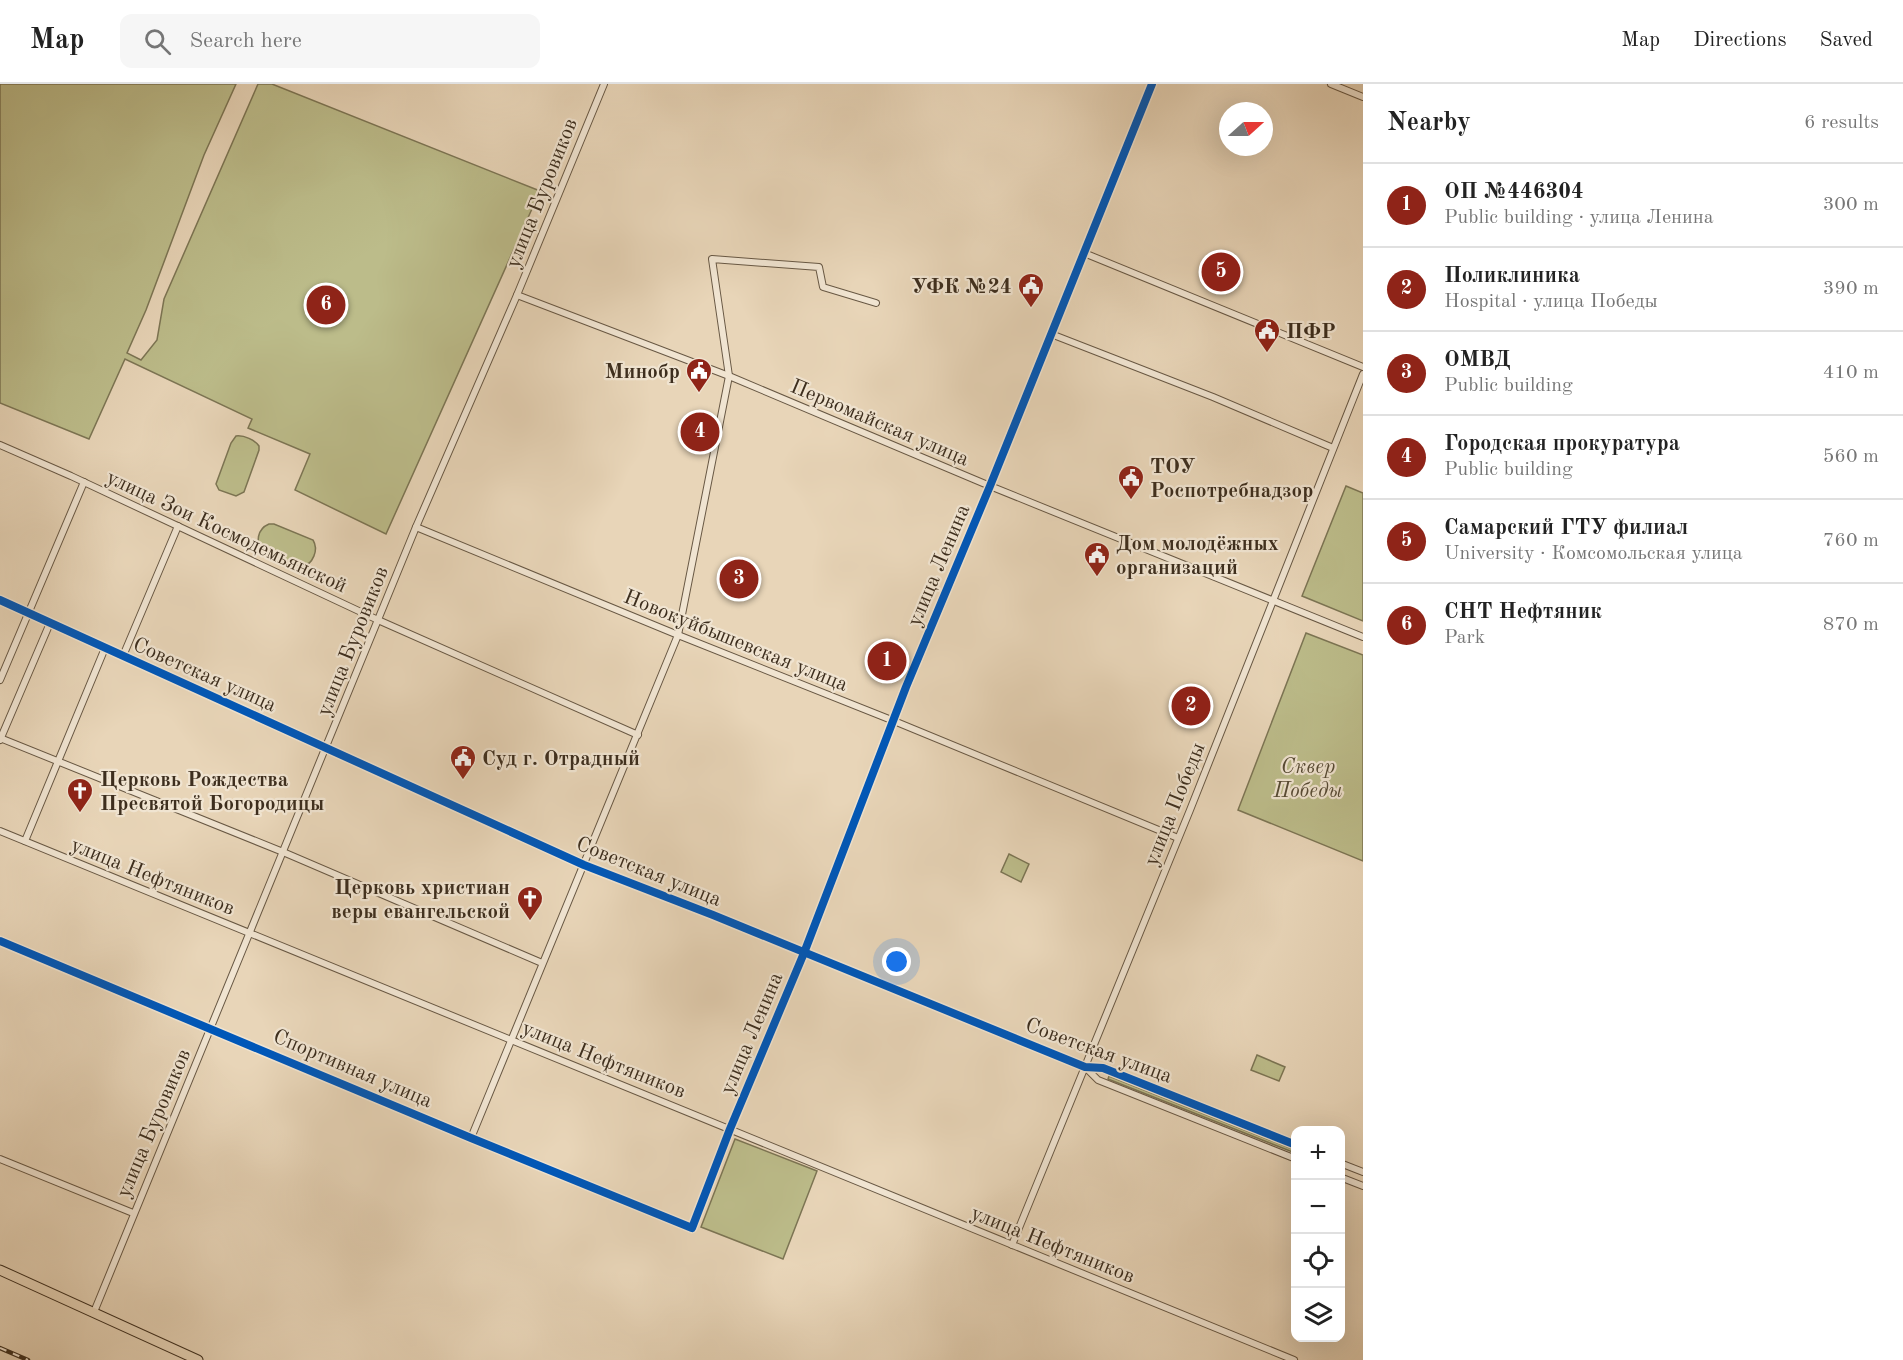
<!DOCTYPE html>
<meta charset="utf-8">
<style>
body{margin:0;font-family:"Old Standard TT",serif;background:#f6f6f6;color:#222}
.controls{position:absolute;right:18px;bottom:18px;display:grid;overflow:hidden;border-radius:12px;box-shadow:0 6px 24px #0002}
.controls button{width:54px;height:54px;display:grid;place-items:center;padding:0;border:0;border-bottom:2px solid #e0e0e0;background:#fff;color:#222;font:30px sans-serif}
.compass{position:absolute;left:1219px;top:18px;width:54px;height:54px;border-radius:50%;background:#fff;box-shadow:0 6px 24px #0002;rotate:69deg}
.you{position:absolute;left:897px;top:878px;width:21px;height:21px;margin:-15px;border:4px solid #fff;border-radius:50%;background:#1a73e8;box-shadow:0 0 0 9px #1a73e833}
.badge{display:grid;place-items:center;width:39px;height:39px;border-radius:50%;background:#8f2418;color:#fff;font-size:20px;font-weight:700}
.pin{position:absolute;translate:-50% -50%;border:3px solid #fff;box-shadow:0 2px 6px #0006}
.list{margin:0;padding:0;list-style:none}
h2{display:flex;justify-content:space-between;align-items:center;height:78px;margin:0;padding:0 24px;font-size:26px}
h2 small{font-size:20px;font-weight:400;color:#767676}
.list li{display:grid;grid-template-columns:39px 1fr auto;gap:18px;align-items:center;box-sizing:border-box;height:84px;padding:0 24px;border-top:2px solid #e0e0e0}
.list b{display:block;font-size:22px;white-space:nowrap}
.list p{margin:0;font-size:20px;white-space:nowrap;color:#767676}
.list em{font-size:20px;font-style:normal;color:#767676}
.icon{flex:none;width:33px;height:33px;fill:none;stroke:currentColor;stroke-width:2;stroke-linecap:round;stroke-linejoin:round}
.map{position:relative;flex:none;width:1363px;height:1276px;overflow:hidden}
header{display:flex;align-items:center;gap:36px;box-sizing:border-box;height:84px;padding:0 30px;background:#fff;border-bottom:2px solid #e0e0e0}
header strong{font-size:28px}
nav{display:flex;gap:33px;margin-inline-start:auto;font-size:21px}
.search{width:420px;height:54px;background:#f6f6f6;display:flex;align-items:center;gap:15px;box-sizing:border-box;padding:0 21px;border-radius:12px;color:#767676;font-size:22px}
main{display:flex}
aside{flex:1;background:#fff}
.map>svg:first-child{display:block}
.green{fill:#bcbc8a;stroke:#7c7554;stroke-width:1.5}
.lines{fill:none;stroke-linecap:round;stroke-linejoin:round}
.minor-casing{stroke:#685844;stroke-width:8}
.primary-casing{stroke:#3d2e1e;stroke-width:11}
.minor{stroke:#f0e4d1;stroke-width:6}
.primary{stroke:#e8d5b8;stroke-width:9}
.rail-casing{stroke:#3d2e1e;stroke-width:4.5}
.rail{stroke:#f0e4d1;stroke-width:2;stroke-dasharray:7;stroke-linecap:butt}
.cycleway-casing{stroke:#f0e4d1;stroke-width:11}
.cycleway{stroke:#0057b8;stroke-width:8}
.labels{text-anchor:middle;stroke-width:4.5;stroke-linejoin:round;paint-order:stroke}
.street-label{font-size:21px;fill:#3d2e1e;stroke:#f0e4d1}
.poi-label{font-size:21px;font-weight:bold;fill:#3d2e1e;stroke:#f0e4d1;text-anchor:start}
.park-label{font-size:21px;font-style:italic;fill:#564a34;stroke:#f0e4d1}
</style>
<header>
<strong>Map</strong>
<div class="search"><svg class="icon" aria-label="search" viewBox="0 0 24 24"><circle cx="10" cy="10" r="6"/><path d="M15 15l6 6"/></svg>Search here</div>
<nav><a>Map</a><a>Directions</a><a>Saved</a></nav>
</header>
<main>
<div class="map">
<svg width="1363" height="1276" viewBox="0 0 1363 1276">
<rect width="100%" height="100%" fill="#e8d5b8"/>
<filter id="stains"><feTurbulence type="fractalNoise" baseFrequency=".00333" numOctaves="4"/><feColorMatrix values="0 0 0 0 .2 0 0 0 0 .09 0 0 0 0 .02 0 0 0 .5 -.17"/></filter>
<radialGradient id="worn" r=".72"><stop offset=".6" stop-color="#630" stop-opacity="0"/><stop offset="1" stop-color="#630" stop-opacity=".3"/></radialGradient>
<g class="green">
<polygon points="0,0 236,0 204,71 146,226 127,269 141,276 157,256 164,215 258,0 272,0 540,107 386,450 295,406 310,370 248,344 252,335 125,275 89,355 0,319"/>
<path d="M236,352C244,351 255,356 259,362V366L244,408L236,412L219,406L216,400L231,359Z"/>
<polygon points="1346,402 1363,409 1363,537 1302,512"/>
<path d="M269,440H274L313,456C319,466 313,480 302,483L263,468C255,459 257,445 269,440Z"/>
<polygon points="1306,549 1363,571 1363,777 1238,726"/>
<polygon points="1009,770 1029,780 1021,798 1001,788"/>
<polygon points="1257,971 1285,983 1279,997 1251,986"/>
<polygon points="1109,992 1295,1066 1295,1069 1108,995"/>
<polygon points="735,1055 817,1087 783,1175 701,1143"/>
</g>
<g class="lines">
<defs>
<g id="minor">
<polyline points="1331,0 1363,13"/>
<polyline points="1084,169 1363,283"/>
<polyline points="517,211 729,292 990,402 1363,553"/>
<polyline points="1051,250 1213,313 1333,364"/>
<polyline points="0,361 71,392 378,536 638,651"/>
<polyline points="416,443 678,551 894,637 1178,754"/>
<polyline points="0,516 584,781 713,831 1085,983 1103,984 1296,1061"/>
<polyline points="123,572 178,442"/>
<polyline points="0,596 84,398"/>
<polyline points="0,654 283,768 542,879"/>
<polyline points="0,656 50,539"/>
<polyline points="0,747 1294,1276"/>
<polyline points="25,757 105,564"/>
<polyline points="0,857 471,1054 692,1144 730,1045 804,869 906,603 990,402 1152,0"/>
<polyline points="1085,983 1098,996 1296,1075"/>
<polyline points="471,1054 678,551 729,292 712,175 819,183 823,203 876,219"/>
<polyline points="0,1075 133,1129"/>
<polyline points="1340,1079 1363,1088"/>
<polyline points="1340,1093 1363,1102"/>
<polyline points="1012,1161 1190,726 1363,290"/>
<polyline points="94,1228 416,443 517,211 604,0"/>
</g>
<polyline id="primary" points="0,1186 198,1276"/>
</defs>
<use href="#minor" class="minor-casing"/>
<use href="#primary" class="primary-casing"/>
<use href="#minor" class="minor"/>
<use href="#primary" class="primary"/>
<defs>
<polyline id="rail" points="0,1264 28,1276"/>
</defs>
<use href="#rail" class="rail-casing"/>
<use href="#rail" class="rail"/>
<defs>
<g id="cycleway">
<polyline points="0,516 584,781 713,831 1085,983 1103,984 1296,1061"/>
<polyline points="0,857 471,1054 692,1144 730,1045 804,869 906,603 990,402 1152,0"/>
</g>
</defs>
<use href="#cycleway" class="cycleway-casing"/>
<use href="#cycleway" class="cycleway"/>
</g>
<defs>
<symbol id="civic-pin" viewBox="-11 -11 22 30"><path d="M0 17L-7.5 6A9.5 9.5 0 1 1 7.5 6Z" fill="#8f2418" stroke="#f0e4d1"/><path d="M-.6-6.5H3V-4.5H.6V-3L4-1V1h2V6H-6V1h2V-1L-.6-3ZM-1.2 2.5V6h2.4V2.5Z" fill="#fff"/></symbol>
<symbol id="church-pin" viewBox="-11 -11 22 30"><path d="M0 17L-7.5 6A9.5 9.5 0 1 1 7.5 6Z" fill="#8f2418" stroke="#f0e4d1"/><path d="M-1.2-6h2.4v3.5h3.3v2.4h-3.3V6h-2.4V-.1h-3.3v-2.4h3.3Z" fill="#fff"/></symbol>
</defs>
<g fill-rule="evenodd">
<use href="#civic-pin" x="1016" y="187" width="30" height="40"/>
<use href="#civic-pin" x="1252" y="232" width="30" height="40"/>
<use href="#civic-pin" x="684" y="272" width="30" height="40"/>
<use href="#civic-pin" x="1116" y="379" width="30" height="40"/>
<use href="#civic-pin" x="1082" y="456" width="30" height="40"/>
<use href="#civic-pin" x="448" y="659" width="30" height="40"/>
<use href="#church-pin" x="65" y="692" width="30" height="40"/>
<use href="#church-pin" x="515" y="800" width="30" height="40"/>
</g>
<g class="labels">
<g class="street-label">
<text transform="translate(541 109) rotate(-68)" y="7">улица Буровиков</text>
<text transform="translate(880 338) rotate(23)" y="7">Первомайская улица</text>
<text transform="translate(227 447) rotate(25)" y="7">улица Зои Космодемьянской</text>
<text transform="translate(938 481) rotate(-67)" y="7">улица Ленина</text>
<text transform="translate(736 556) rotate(22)" y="7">Новокуйбышевская улица</text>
<text transform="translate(352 557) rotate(-68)" y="7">улица Буровиков</text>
<text transform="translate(205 590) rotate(24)" y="7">Советская улица</text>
<text transform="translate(1174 720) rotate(-68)" y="7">улица Победы</text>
<text transform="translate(649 787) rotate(22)" y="7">Советская улица</text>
<text transform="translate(153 792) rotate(22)" y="7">улица Нефтяников</text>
<text transform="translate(751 949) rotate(-67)" y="7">улица Ленина</text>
<text transform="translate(1099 966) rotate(20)" y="7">Советская улица</text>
<text transform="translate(604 975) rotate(22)" y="7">улица Нефтяников</text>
<text transform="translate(353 984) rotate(23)" y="7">Спортивная улица</text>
<text transform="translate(153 1039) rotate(-67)" y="7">улица Буровиков</text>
<text transform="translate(1053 1160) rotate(22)" y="7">улица Нефтяников</text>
</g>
<g class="poi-label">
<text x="1012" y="209" text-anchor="end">УФК №24</text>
<text x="1286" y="254">ПФР</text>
<text x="680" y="294" text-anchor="end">Минобр</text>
<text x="1150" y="389">ТОУ<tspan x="1150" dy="24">Роспотребнадзор</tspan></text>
<text x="1116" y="466">Дом молодёжных<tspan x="1116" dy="24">организаций</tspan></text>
<text x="482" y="681">Суд г. Отрадный</text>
<text x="100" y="702">Церковь Рождества<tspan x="100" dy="24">Пресвятой Богородицы</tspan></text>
<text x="510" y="810" text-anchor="end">Церковь христиан<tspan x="510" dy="24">веры евангельской</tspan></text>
</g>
<g class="park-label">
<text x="1308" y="689">Сквер<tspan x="1308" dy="24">Победы</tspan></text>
</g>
</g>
<rect width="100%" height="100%" filter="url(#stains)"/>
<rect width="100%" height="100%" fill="url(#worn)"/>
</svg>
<div class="controls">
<button>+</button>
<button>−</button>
<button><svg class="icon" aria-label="locate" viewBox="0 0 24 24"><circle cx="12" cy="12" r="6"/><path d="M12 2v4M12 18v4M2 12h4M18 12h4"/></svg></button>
<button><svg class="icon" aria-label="layers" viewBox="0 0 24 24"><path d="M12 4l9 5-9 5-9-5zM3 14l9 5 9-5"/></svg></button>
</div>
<svg class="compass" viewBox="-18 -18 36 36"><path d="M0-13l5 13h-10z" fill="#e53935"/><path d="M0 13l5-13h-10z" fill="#767676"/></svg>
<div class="you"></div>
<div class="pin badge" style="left:887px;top:577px">1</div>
<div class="pin badge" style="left:1191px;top:622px">2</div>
<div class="pin badge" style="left:739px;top:495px">3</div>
<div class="pin badge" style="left:700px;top:348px">4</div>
<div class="pin badge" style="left:1221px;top:188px">5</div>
<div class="pin badge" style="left:326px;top:221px">6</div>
</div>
<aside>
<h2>Nearby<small>6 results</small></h2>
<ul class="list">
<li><span class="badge">1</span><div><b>ОП №446304</b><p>Public building · улица Ленина</p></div><em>300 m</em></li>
<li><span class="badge">2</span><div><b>Поликлиника</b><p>Hospital · улица Победы</p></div><em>390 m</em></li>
<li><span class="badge">3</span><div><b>ОМВД</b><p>Public building</p></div><em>410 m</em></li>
<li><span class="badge">4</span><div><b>Городская прокуратура</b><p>Public building</p></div><em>560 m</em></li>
<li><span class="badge">5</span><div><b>Самарский ГТУ филиал</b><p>University · Комсомольская улица</p></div><em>760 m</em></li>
<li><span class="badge">6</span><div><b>СНТ Нефтяник</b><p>Park</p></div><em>870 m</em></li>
</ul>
</aside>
</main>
